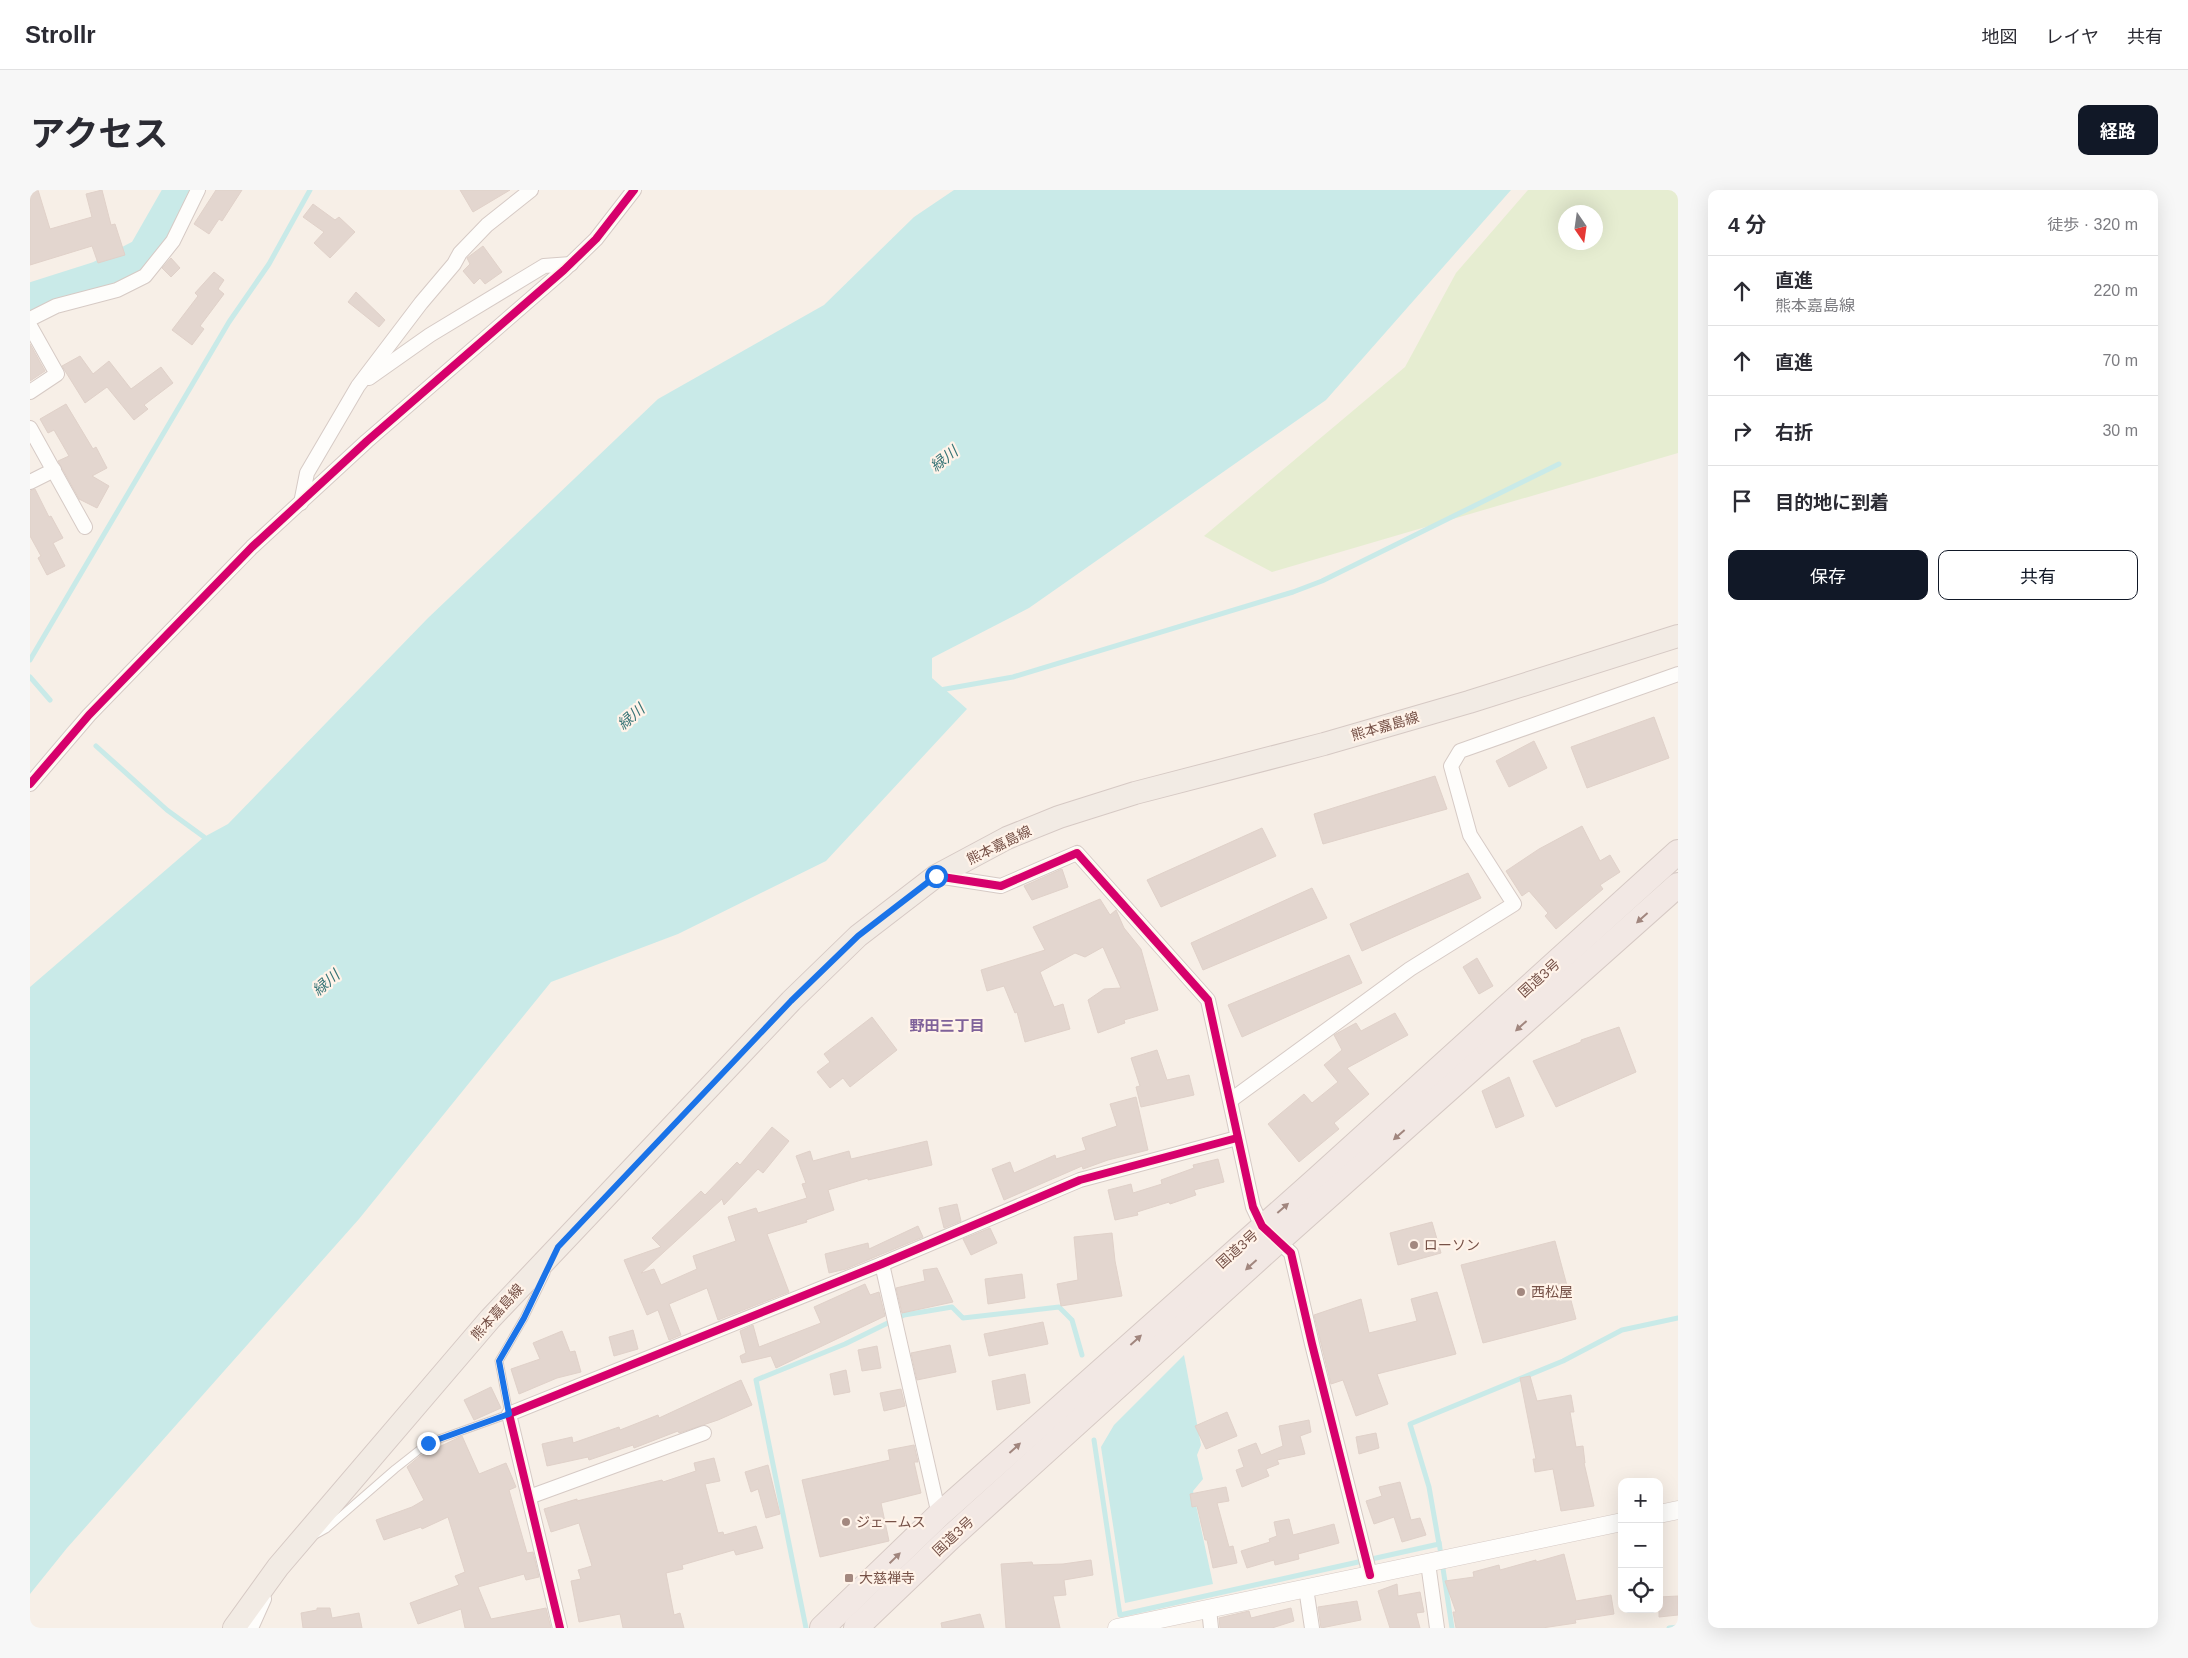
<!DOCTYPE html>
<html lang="ja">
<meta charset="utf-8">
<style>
body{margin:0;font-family:Helvetica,"Noto Sans JP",sans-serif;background:#f7f7f7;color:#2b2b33}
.controls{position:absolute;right:15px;bottom:15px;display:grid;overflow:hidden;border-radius:10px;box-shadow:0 5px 20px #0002}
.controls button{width:45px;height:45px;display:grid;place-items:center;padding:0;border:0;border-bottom:1px solid #e1e1e2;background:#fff;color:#2b2b33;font:25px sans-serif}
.compass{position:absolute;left:1528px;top:15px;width:45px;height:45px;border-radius:50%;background:#fff;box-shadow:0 5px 20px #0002;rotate:167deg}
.stop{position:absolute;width:15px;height:15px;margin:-11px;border:4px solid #1a73e8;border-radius:50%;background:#fff}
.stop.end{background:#1a73e8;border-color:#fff;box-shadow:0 1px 5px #0008}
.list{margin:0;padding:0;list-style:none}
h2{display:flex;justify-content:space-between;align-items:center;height:65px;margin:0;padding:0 20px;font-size:21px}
h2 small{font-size:16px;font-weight:400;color:#7c7c81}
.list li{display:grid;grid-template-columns:32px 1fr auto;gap:15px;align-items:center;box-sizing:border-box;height:70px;padding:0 20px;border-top:1px solid #e1e1e2}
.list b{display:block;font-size:19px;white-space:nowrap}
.list p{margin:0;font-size:16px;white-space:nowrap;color:#7c7c81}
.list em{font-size:16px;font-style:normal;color:#7c7c81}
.actions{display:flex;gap:10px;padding:15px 20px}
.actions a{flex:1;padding:11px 0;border:1px solid #111827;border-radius:10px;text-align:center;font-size:18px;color:#111827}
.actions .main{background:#111827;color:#fff}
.icon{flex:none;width:28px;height:28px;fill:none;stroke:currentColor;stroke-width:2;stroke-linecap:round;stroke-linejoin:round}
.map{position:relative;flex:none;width:1648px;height:1438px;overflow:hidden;border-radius:10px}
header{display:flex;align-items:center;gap:30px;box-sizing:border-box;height:70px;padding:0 25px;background:#fff;border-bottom:1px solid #e1e1e2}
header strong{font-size:24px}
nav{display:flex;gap:28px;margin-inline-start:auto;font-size:18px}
.intro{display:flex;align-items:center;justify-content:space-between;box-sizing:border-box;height:120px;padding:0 30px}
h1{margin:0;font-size:35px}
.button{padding:12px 22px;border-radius:10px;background:#111827;color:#fff;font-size:18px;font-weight:700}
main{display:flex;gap:30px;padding:0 30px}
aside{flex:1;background:#fff;border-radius:10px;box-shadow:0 5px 20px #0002}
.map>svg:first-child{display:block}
.green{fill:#e6edd1;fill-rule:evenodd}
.water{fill:#c9eae8}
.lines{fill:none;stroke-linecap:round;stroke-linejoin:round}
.stream{stroke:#c9eae8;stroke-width:5}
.river{stroke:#c9eae8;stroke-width:30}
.building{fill:#e3d6cf;stroke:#e0d1c9}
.service-casing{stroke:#d6cac5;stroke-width:9}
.minor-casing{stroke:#d6cac5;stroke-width:16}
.tertiary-casing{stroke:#d6cac5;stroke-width:19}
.primary-casing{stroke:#d6c9c4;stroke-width:24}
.trunk-casing{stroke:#d6c9c4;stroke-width:26}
.service{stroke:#fefdfb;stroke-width:7}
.minor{stroke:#fefdfb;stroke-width:14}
.tertiary{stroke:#fefdfb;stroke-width:18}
.primary{stroke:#f2ebe4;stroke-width:22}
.trunk{stroke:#f2e8e4;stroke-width:24}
.cycleway-casing{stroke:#fff3e9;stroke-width:11}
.cycleway{stroke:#d6006c;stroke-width:8}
.oneway{fill:#a1867e}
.route{stroke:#1a73e8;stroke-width:6}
.poi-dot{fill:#a3887f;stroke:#fff3e9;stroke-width:2}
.labels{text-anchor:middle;stroke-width:4.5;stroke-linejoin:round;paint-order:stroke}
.street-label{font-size:14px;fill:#765147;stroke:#fff3e9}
.poi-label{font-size:14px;fill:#765147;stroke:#fff3e9;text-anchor:start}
.water-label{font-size:15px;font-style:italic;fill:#377476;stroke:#fff3e9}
.neighbourhood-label{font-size:15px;font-weight:bold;fill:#7f629a;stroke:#fff3e9}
</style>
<header>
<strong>Strollr</strong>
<nav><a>地図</a><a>レイヤ</a><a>共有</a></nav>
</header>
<div class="intro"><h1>アクセス</h1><a class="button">経路</a></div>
<main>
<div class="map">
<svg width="1648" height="1438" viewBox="0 0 1648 1438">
<rect width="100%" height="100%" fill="#f7efe7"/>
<path class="green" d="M1498,0H1648V263L1242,382L1174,346L1375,177L1426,83ZM1536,22H1566V52H1536Z"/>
<g class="water">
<polygon points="924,0 1481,0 1296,210 999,418 902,468 902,488 937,519 796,671 648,744 521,792 329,1029 37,1358 0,1404 0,797 174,647 198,634 398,428 628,209 794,115 884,27"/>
<polygon points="1154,1165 1171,1255 1167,1265 1173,1289 1163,1301 1183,1394 1095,1413 1071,1257 1084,1235"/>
</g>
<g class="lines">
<g class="stream">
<polyline points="0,470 199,132 239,74 280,0"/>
<polyline points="0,487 20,510"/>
<polyline points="910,500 983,487 1263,402 1292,391 1529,274"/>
<polyline points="66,556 137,620 174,647"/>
<polyline points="1064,1250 1090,1425 1409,1354 1399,1297 1380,1234 1533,1171 1592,1140 1648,1128"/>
<polyline points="1409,1352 1422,1438"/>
<polyline points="776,1438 726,1190 815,1154 874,1125 922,1117 933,1128 1029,1117 1042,1130 1052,1165"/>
<polyline points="1639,1438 1648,1437"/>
</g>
<polyline class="river" points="0,108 69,86 113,63 149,0"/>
</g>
<g class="building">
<polygon points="0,0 8,0 20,39 62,27 56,4 72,0 81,35 85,34 95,65 68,73 62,56 0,75"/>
<polygon points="186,0 212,0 192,31 189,29 179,44 164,34"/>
<polygon points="430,0 480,0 443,22"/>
<polygon points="283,14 305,30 309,27 325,42 300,68 284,53 294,42 273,27"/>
<polygon points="453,56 472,82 455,94 450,88 444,94 433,81 440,74 437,68"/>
<polygon points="141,68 150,78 141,87 132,78"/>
<polygon points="184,82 194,90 188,99 194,104 170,136 174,139 162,155 142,140 168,106 165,103"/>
<polygon points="326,102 355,130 349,137 318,112"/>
<polygon points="0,154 15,181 0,191"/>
<polygon points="50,166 63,184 79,171 101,199 131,177 143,193 114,215 118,219 104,230 77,197 55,213 32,176"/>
<polygon points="36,214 63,259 66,257 77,278 62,286 79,296 67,318 49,309 28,271 39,266 24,240 18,243 10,229"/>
<polygon points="5,299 19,327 21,326 33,348 23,353 35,376 17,385 8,368 11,366 0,346 0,301"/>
<polygon points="1624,527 1639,568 1557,598 1541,557"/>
<polygon points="1504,551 1517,578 1479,597 1466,571"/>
<polygon points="1405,586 1417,619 1293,654 1284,624"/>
<polygon points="1552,636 1570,671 1580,665 1590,682 1570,695 1573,699 1526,739 1515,726 1518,723 1499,701 1492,706 1476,681 1509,659"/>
<polygon points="1232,638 1246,666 1131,717 1117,690"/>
<polygon points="1032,679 1038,697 1002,710 994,696"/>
<polygon points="1438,683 1451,708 1332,761 1320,734"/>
<polygon points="1282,698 1297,728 1173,780 1161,753"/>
<polygon points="1070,709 1080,725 1086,720 1094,738 1111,759 1128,820 1094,830 1095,833 1068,843 1058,810 1074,799 1091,798 1073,757 1055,767 1045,763 1010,782 1024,817 1033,814 1040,839 995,852 987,822 985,823 974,796 957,801 951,780 1015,760 1003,737"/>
<polygon points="1319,765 1332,793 1212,847 1198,815"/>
<polygon points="1447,768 1463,796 1449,804 1433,777"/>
<polygon points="1365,823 1378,845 1317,878 1339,904 1304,933 1309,939 1269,972 1238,934 1274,904 1282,913 1308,892 1294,875 1312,860 1304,845 1326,833 1331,841"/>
<polygon points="842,827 867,860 820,897 813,888 800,898 787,882 800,872 794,864"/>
<polygon points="1589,837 1606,882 1526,917 1503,871 1551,852 1551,850"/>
<polygon points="1127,860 1137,890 1159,885 1164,905 1111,917 1106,897 1110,896 1101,868"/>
<polygon points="1479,887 1494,926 1466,938 1452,901"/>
<polygon points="1106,907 1118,960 1078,970 1053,979 1052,976 974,1010 962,979 980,972 984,983 1025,965 1026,969 1056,960 1052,948 1087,936 1080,914"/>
<polygon points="742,937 759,951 733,983 728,979 694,1015 692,1009 611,1083 624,1079 631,1095 667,1079 663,1066 706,1051 698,1027 726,1018 728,1023 777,1008 772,994 776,993 766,966 780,961 783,971 819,961 821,969 897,951 902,975 838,990 838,988 798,1000 804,1020 776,1030 777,1032 737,1044 759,1102 688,1130 677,1098 639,1114 651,1145 639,1150 628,1120 617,1125 594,1070 631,1057 622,1048 671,1001 675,1005 707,972 710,975"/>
<polygon points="1188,969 1194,992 1164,1000 1166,1005 1140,1014 1139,1012 1107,1022 1108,1025 1085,1030 1078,1000 1101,994 1103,1003 1132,994 1131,990 1164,978 1163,975"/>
<polygon points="927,1014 931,1031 914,1038 909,1018"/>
<polygon points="1402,1032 1411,1063 1368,1075 1360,1043"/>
<polygon points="888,1036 893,1047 816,1079 799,1083 795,1064 838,1053 839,1059"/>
<polygon points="960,1038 967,1053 941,1065 933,1049"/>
<polygon points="1082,1043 1085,1071 1092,1106 1031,1116 1027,1094 1048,1090 1044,1047"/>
<polygon points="1525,1051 1546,1129 1453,1153 1431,1075"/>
<polygon points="907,1078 923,1112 872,1123 866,1098 895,1091 893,1080"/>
<polygon points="992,1084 995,1108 958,1114 955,1089"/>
<polygon points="835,1094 840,1105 849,1102 855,1126 746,1178 741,1166 712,1173 710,1166 716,1163 710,1141 723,1135 729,1157 791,1133 784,1117"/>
<polygon points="1407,1102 1426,1164 1347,1184 1358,1214 1326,1226 1313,1190 1301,1194 1284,1125 1331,1109 1339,1143 1387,1131 1381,1109"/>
<polygon points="1013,1132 1018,1154 959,1166 954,1144"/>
<polygon points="603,1140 608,1159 584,1166 579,1147"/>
<polygon points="532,1141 540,1162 545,1161 551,1182 527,1188 489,1204 481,1179 510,1169 503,1153"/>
<polygon points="920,1155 926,1182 887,1190 881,1163"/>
<polygon points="847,1156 851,1178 832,1181 828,1160"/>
<polygon points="816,1180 820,1202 804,1205 800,1184"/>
<polygon points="995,1184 1000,1213 967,1220 962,1191"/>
<polygon points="1500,1186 1507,1211 1541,1205 1544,1222 1540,1222 1546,1257 1553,1256 1555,1273 1554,1273 1564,1316 1531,1321 1523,1279 1505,1282 1503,1269 1506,1269 1490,1188"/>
<polygon points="711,1190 722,1215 688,1230 649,1243 648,1241 604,1258 603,1255 559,1270 558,1267 517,1276 512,1254 542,1247 543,1253 589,1237 590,1240 628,1225 629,1228"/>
<polygon points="461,1197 471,1218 444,1230 434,1210"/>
<polygon points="871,1199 875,1216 854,1221 850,1203"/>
<polygon points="1197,1222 1207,1246 1176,1259 1165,1236"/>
<polygon points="1279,1230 1281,1242 1270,1246 1275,1264 1247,1270 1249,1274 1236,1279 1239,1286 1212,1297 1206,1280 1214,1277 1208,1260 1226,1253 1231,1265 1253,1256 1249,1236"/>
<polygon points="1346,1243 1349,1258 1329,1264 1326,1247"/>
<polygon points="432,1246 449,1284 476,1273 486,1297 479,1300 497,1363 503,1362 509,1387 496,1390 494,1384 448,1397 461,1429 516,1418 521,1438 435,1438 431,1419 388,1434 380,1413 429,1395 425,1386 435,1382 418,1327 392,1339 391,1337 354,1350 346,1330 382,1317 394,1310 377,1277 390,1266"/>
<polygon points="884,1255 888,1272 884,1272 891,1303 851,1313 859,1351 790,1367 772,1290 860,1270 858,1260"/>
<polygon points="684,1268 690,1291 675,1294 688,1343 693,1342 694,1345 726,1336 733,1358 706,1365 704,1360 652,1375 653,1379 636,1383 644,1425 650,1423 654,1438 593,1438 590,1424 549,1432 541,1391 551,1389 548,1380 562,1376 549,1333 521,1342 514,1319 547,1309 547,1311 632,1290 633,1292 666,1281 664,1273"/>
<polygon points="738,1275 750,1324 736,1328 728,1299 721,1302 715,1282"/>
<polygon points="1370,1292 1381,1330 1390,1328 1396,1345 1372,1352 1364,1327 1344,1334 1336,1311 1352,1306 1349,1297"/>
<polygon points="1196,1297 1199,1311 1187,1313 1199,1357 1203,1356 1207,1373 1183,1378 1177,1350 1175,1350 1167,1316 1162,1317 1160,1304"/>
<polygon points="1259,1329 1263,1345 1304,1334 1309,1353 1268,1364 1269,1369 1245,1375 1244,1370 1217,1378 1211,1361 1240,1352 1239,1349 1247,1346 1244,1332"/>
<polygon points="1534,1364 1546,1411 1581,1405 1584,1424 1545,1430 1546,1433 1512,1438 1426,1438 1423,1422 1426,1422 1415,1391 1444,1387 1443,1382 1469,1375 1470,1380 1506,1370 1506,1372"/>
<polygon points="1061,1370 1063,1385 1034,1390 1036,1405 1023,1406 1030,1438 976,1438 971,1374 1002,1372 1003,1375 1033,1374"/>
<polygon points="1367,1394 1368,1406 1390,1402 1394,1422 1386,1423 1390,1438 1360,1438 1348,1401"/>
<polygon points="1648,1406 1648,1425 1629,1427 1629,1407"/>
<polygon points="1327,1411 1331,1430 1291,1438 1288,1417"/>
<polygon points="287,1418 300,1418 302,1428 329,1423 332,1438 273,1438 271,1423 287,1420"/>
<polygon points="1261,1418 1264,1431 1242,1438 1190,1438 1189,1428 1219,1421 1221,1428"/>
<polygon points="950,1424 954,1438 912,1438 911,1433"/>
</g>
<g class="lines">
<defs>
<polyline id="service" points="287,1344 296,1339 365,1279 398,1253 479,1224 469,1171 494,1128 516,1083"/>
<g id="minor">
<polyline points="0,129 26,116 87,100 115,86 143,51 168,0"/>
<polyline points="0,136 27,184 0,202"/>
<polyline points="339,188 400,145 514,76 541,74"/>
<polyline points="0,238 55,337"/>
<polyline points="0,292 24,280"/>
<polyline points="271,313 277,283 328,196 391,113 424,74 430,63 457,35 501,0"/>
<polyline points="0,594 59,525 222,357 337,251 534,80 566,49 604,0"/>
<polyline points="907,686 971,696 1047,663 1178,810 1223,1017 1232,1036 1261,1063 1282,1154 1340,1385"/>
<polyline points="1201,910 1380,779 1484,714 1440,645 1421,576 1430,561 1648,484"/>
<polyline points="852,1074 909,1325"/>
<polyline points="499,1307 674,1243"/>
<polyline points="1398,1373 1407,1438"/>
<polyline points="1276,1398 1282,1438"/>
<polyline points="1179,1419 1181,1438"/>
<polyline points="221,1438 234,1409"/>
<polyline points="530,1438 479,1224 852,1074 1050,990 1207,948"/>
</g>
<g id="tertiary">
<polyline points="1629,1324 1648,1320"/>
<polyline points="1087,1438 1592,1332"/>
</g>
<polyline id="primary" points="204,1438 248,1377 460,1129 761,811 828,746 906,686 977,648 1029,627 1105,603 1294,554 1439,512 1648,446"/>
<g id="trunk">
<polyline points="792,1438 909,1325 1287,989 1648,662"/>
<polyline points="826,1438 920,1348 1248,1051 1648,695"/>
</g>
</defs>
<use href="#service" class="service-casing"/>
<use href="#minor" class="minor-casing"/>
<use href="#tertiary" class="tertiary-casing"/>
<use href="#primary" class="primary-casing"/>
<use href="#trunk" class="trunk-casing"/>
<use href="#service" class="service"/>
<use href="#minor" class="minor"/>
<use href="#tertiary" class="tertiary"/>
<use href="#primary" class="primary"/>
<use href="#trunk" class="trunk"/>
<defs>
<g id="cycleway">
<polyline points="0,594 59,525 222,357 337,251 534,80 566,49 604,0"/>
<polyline points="906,686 971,696 1047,663 1178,810 1223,1017 1232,1036 1261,1063 1282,1154 1340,1385"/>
<polyline points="530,1438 479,1224 852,1074 1050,990 1207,948"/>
</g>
</defs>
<use href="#cycleway" class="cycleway-casing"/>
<use href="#cycleway" class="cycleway"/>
</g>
<defs><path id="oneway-solid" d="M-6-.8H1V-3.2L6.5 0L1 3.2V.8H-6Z" transform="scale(1.25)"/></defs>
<g class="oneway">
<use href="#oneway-solid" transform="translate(1612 728) rotate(138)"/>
<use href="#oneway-solid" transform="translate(1491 836) rotate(138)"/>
<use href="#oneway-solid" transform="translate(1369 945) rotate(139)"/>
<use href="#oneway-solid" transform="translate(1253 1018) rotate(-41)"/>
<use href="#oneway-solid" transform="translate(1221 1075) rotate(138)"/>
<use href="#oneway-solid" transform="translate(1106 1150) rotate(-42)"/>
<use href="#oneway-solid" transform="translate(985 1258) rotate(-42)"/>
<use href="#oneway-solid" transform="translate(865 1368) rotate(-44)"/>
</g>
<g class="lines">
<polyline class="route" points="398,1253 479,1224 469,1171 494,1128 528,1057 761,811 828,746 906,686"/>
</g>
<g class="poi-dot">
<circle cx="1384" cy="1055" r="5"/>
<circle cx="1491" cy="1102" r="5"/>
<circle cx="816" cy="1332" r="5"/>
<rect x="814" y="1383" width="10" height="10" rx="2.5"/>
</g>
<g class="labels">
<g class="street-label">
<text transform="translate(1355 536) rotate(-16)" y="5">熊本嘉島線</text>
<text transform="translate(969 655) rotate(-26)" y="5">熊本嘉島線</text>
<text transform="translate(1509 788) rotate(-42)" y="5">国道3号</text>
<text transform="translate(1207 1059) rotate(-42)" y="5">国道3号</text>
<text transform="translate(467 1122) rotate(-48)" y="5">熊本嘉島線</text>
<text transform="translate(923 1346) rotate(-43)" y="5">国道3号</text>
</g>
<g class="poi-label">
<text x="1394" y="1060">ローソン</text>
<text x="1501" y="1107">西松屋</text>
<text x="826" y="1337">ジェームス</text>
<text x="829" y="1393">大慈禅寺</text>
</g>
<g class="water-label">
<text transform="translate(914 269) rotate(-39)" y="5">緑川</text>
<text transform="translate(601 527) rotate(-41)" y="5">緑川</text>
<text transform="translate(296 793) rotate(-41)" y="5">緑川</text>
</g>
<g class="neighbourhood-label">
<text x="917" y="841">野田三丁目</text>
</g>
</g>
</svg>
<div class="controls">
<button>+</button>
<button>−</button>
<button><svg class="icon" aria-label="locate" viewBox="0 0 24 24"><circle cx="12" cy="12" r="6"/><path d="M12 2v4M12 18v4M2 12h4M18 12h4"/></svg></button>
</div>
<svg class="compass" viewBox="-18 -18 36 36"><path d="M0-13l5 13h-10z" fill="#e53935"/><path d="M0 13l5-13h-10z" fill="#7c7c81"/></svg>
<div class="stop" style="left:906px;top:686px"></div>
<div class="stop end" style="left:398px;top:1253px"></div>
</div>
<aside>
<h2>4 分<small>徒歩 · 320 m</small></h2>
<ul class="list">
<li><svg class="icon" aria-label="ahead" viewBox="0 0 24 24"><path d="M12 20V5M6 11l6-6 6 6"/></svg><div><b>直進</b><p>熊本嘉島線</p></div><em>220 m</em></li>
<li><svg class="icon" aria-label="ahead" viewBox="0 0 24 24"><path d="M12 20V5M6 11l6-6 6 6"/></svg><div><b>直進</b></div><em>70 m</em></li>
<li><svg class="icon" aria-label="right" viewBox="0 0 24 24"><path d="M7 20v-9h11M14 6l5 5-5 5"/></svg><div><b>右折</b></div><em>30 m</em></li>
<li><svg class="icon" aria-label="arrive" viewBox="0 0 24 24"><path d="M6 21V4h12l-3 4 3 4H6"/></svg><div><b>目的地に到着</b></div></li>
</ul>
<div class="actions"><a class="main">保存</a><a>共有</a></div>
</aside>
</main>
